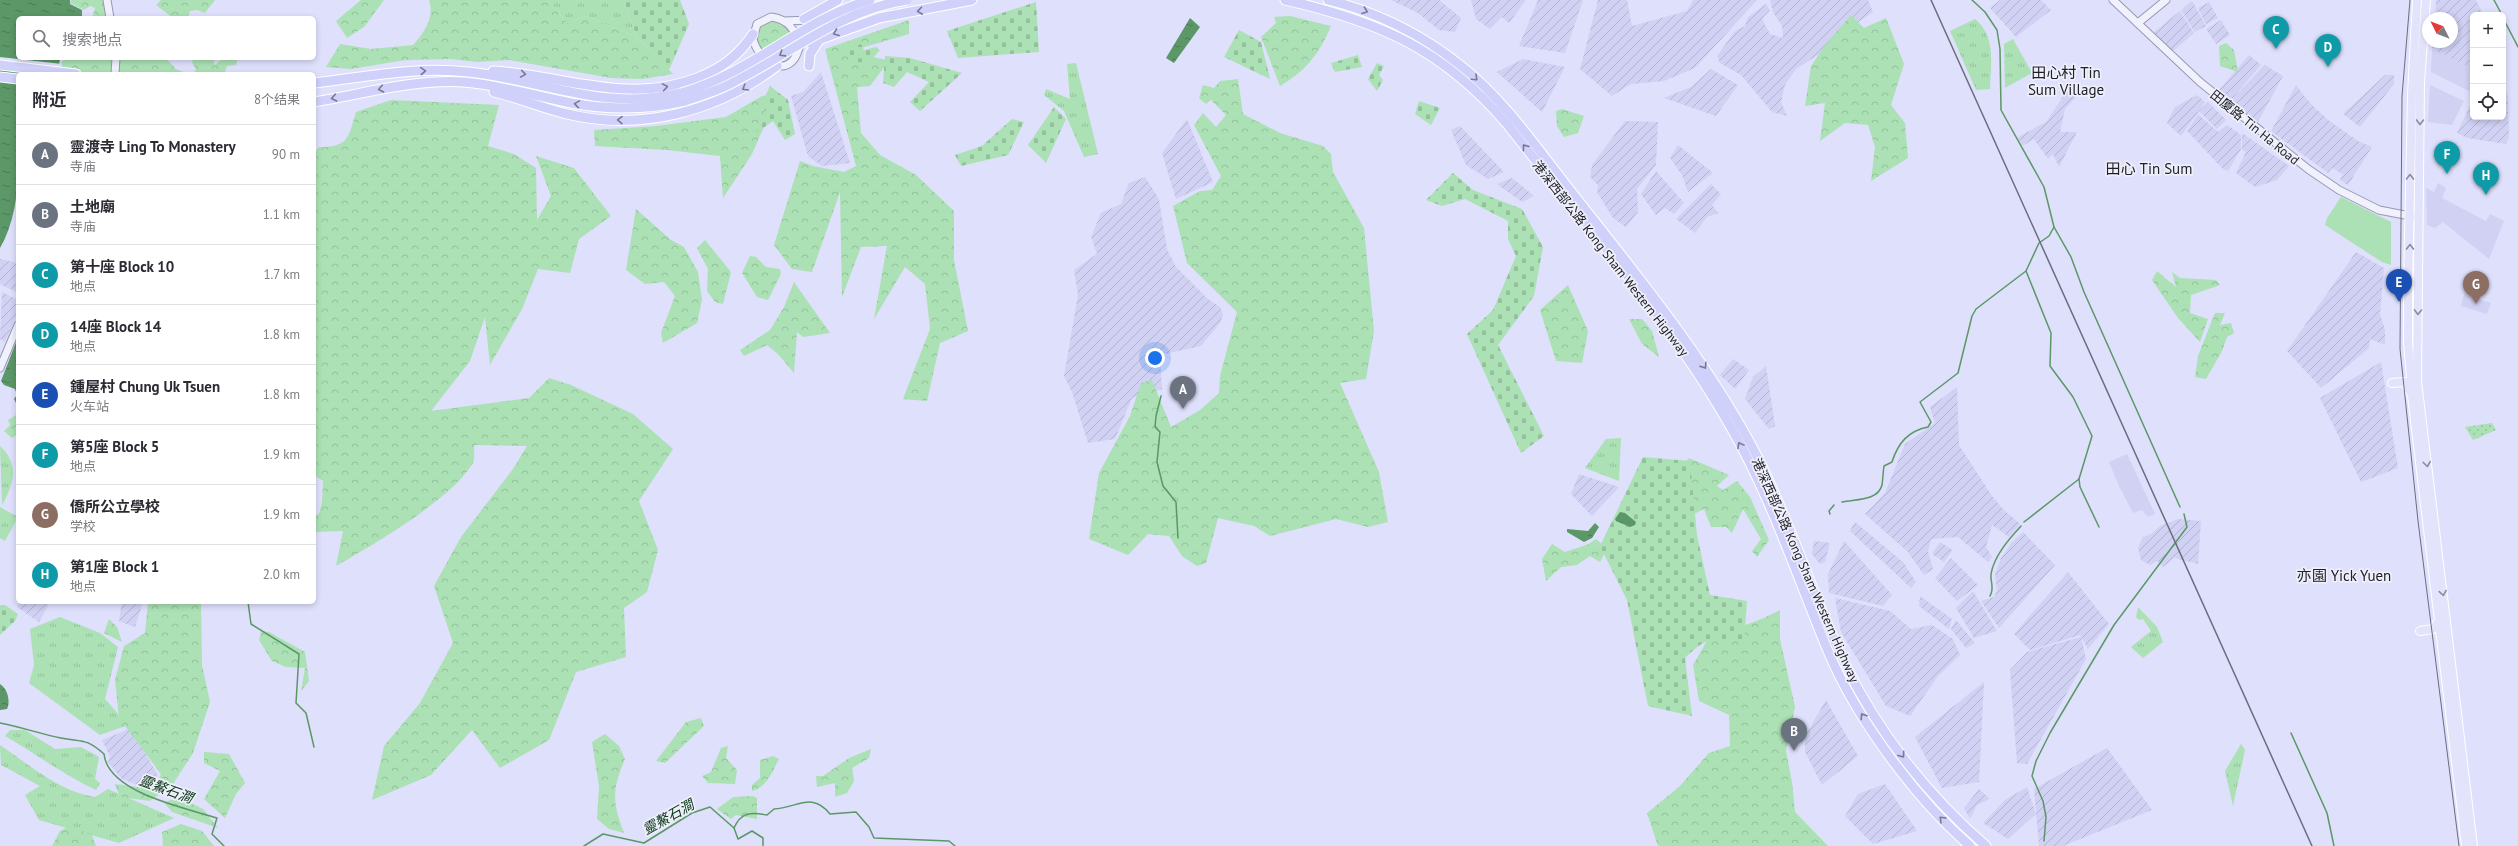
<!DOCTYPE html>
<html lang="zh">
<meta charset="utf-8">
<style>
body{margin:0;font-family:"PT Sans","Noto Sans SC",sans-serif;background:#f7f7f7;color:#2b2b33}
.controls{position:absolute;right:12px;top:12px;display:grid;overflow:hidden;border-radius:6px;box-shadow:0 2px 6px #0003}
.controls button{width:36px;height:36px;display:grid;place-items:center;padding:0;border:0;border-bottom:1px solid #e1e1e2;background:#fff;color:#2b2b33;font:20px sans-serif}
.compass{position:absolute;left:2422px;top:12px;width:36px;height:36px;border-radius:50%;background:#fff;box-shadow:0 2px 6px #0003;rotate:312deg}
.you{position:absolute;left:1155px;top:358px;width:14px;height:14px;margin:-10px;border:3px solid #fff;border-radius:50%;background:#1a73e8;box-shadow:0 0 0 6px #1a73e833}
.badge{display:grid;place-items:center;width:26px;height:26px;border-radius:50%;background:#206733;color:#fff;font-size:13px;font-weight:700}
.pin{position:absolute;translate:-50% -33px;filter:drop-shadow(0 1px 2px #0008)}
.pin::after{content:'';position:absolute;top:21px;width:14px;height:12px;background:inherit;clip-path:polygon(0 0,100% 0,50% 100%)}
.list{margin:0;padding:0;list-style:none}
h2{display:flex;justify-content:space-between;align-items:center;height:52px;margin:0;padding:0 16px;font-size:17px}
h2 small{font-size:13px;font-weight:400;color:#7c7c81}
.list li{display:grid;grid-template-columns:26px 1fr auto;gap:12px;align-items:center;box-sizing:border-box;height:60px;padding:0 16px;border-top:1px solid #e1e1e2}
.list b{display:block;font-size:15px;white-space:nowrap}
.list p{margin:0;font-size:13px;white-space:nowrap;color:#7c7c81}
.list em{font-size:13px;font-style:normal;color:#7c7c81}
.icon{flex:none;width:22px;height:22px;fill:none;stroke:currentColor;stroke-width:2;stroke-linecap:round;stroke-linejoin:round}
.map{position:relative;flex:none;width:2518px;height:846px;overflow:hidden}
.search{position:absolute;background:#fff;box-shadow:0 2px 6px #0003;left:16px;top:16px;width:300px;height:44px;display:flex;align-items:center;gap:10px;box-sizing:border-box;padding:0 14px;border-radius:6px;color:#7c7c81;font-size:15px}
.panel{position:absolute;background:#fff;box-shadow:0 2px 6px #0003;left:16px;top:72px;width:300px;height:532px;border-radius:6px}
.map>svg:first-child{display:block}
.built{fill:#d0d1f3}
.industrial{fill:url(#industrial-furrows)}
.grass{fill:url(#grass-tufts)}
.forest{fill:url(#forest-crowns)}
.cemetery{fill:url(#cemetery-stones)}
.park{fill:#abe1b4}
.garden{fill:url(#garden-dots)}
.water{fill:url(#water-ripples)}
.pier{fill:#dfe0fc}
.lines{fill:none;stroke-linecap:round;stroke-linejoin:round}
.stream{stroke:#5b9767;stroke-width:1.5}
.secondary-casing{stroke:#9898b2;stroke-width:9}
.primary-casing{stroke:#fff;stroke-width:10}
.highway-casing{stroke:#fff;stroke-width:11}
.secondary{stroke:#f1f1fe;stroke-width:7}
.primary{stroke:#e3e3fc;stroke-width:8}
.highway{stroke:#d0d1fa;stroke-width:9}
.tram{stroke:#6b6c7d;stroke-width:1}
.rail{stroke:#6b6c7d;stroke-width:1.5}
.highway-bridge-casing{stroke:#fff;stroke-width:11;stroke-linecap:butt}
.highway-bridge{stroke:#d0d1fa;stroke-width:9}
.oneway{stroke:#787892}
.oneway2{stroke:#8b8b9e}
.labels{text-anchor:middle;stroke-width:3.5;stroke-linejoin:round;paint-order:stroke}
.street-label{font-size:13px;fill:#20202a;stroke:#efeffa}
.water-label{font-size:14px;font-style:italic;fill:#073616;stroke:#efeffa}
.quarter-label{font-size:15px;fill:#20202a;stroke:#efeffa}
</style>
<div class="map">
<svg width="2518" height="846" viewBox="0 0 2518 846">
<defs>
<pattern id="industrial-furrows" width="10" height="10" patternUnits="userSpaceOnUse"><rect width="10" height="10" fill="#d0d1f3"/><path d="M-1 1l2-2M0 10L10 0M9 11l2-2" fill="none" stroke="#b2b3d0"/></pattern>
<pattern id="grass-tufts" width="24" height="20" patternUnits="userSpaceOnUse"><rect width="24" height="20" fill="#abe1b4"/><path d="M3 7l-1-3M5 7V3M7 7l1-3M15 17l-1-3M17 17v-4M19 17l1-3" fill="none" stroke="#93c19b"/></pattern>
<pattern id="forest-crowns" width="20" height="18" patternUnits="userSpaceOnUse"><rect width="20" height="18" fill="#abe1b4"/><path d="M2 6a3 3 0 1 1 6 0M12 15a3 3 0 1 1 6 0" fill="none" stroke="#93c19b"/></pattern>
<pattern id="cemetery-stones" width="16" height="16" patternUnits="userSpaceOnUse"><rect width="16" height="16" fill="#abe1b4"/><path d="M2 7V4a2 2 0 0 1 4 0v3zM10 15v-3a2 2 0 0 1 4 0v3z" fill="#93c19b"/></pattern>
<pattern id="garden-dots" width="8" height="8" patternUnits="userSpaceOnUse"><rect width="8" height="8" fill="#abe1b4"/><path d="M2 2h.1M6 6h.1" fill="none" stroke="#93c19b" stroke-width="1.8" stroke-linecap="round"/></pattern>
<pattern id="water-ripples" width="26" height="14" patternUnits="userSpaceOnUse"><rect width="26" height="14" fill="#5b9767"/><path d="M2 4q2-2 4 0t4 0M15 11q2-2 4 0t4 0" fill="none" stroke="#4b7b55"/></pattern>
</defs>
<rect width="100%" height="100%" fill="#dfe0fc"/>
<g class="built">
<polygon points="2432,49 2473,69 2473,93 2431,72"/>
<polygon points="2430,85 2464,101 2452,125 2428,122"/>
<polygon points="2438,183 2446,188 2442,198 2486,221 2490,214 2504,221 2489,259 2443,222 2435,228 2427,225 2426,188 2434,192"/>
<polygon points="2464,294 2491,303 2487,314 2461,306"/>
<polygon points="2127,454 2155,514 2148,517 2142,510 2133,513 2119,486 2109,462"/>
</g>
<g class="industrial">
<polygon points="1391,0 1439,0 1461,18 1455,32 1439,30 1418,13"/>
<polygon points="1471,0 1526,0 1509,23 1502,17 1490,29 1476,19"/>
<polygon points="1538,0 1583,0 1565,53 1519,46"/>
<polygon points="1598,0 1627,0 1632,26 1687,11 1693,0 1757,0 1695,68 1664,81 1631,84 1612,96 1580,69"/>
<polygon points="1770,0 1868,0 1873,12 1857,23 1849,35 1796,69 1785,85 1781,102 1787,116 1772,112 1741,75 1720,63 1717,56 1735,31 1745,26 1748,17 1766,4 1770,10 1762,19 1770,34 1783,38 1782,26 1773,12"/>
<polygon points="2000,0 2041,0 2051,10 2016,37 1990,8"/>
<polygon points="2436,0 2476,0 2483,15 2473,15 2473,69 2432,49 2433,42 2452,42 2452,18 2435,18"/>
<polygon points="2192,1 2206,26 2195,32 2181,10"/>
<polygon points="2209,2 2218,18 2206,24 2198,8"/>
<polygon points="2180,11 2194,33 2173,51 2153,33"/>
<polygon points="2221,20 2230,35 2216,44 2206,29"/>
<polygon points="2249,55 2261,65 2231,100 2265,65 2283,76 2258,122 2229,103 2218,91"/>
<polygon points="1523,59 1565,67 1542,112 1497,72"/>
<polygon points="1711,69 1738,85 1716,116 1664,98 1691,87"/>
<polygon points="821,72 850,163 822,166 808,156 791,96 803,92"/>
<polygon points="2385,75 2394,75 2394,84 2360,127 2343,114"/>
<polygon points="2503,84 2508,97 2509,137 2506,144 2467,138 2457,133 2473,100 2473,117 2503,117"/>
<polygon points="2296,85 2310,103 2328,120 2358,141 2372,147 2348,185 2340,180 2343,174 2332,168 2328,173 2271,131"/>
<polygon points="2066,92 2077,96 2065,109 2060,132 2077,132 2059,167 2053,154 2048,159 2034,139 2022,146 2018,137 2046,122"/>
<polygon points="2197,95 2205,102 2199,111 2208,102 2226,120 2217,129 2199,111 2181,136 2167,123 2175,107"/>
<polygon points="2198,114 2218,132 2227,125 2241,135 2241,149 2228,171 2223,169 2187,131"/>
<polygon points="1187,119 1213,182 1176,199 1162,153"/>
<polygon points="1625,121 1658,122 1656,165 1637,189 1638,212 1626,227 1613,218 1597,192 1598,185 1590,177 1592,165"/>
<polygon points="1460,126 1504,172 1488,179 1466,165 1451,130"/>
<polygon points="2242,133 2289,166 2277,180 2255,187 2236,173 2246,152 2242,150"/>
<polygon points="1678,145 1713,173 1688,192 1682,175 1670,158"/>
<polygon points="1656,171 1684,203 1674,214 1665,208 1656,215 1641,194"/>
<polygon points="1145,177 1159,199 1167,249 1176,267 1209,300 1220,307 1223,315 1220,323 1201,346 1160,355 1162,389 1132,398 1115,439 1088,443 1072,392 1064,376 1078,295 1074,270 1097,254 1091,237 1101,213 1121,204 1129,183"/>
<polygon points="1512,178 1534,196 1522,202 1497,184"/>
<polygon points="1711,184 1721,194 1712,205 1718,213 1707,217 1695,233 1676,219"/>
<polygon points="2356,252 2384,268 2380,314 2385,330 2385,345 2370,339 2369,348 2321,388 2287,351"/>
<polygon points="0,259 18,263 18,293 0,284"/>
<polygon points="2,292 18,300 18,312 5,342 0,339"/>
<polygon points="1733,359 1749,370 1735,389 1720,375"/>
<polygon points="2381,362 2398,468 2361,482 2320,398"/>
<polygon points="1766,366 1775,426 1769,429 1745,399 1753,377"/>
<polygon points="1957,387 1959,445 1992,496 2004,510 2020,524 2009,537 1992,525 1986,547 1992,557 1988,562 1958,537 1931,539 1928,551 1933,569 1924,575 1908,552 1865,514 1885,493 1905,444 1935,423 1930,407"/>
<polygon points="1579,474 1619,487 1592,516 1571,494"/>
<polygon points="2178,519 2201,521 2198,564 2174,558 2163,567 2157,561 2150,565 2141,560 2138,548 2143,537 2151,534 2160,526"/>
<polygon points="1855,522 1903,562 1916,582 1911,588 1850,531"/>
<polygon points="2023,532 2055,565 1999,628 1981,601 1994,597 1997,591 1995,574 2001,558 2012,542"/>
<polygon points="1814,541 1830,543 1825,562 1820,564 1812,554"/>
<polygon points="1844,541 1892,595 1883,606 1829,593 1828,574"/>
<polygon points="1940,542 1953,550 1944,562 1932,554"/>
<polygon points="1951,558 1978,585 1957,601 1935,578"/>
<polygon points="2068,572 2109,624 2088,649 2080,635 2030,650 2014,634"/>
<polygon points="1973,591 1997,631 1974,638 1956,608"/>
<polygon points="1920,596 1952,619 1949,629 1919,606"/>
<polygon points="1835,598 1890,611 1911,629 1932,625 1953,639 1960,655 1938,676 1910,716 1886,706 1841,632"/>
<polygon points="19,602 50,602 39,622 17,607"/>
<polygon points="122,602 143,602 135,627 119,621"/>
<polygon points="1956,620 1975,643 1966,648 1951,629"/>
<polygon points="2081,637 2086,659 2027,764 2017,763 2010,670 2027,652"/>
<polygon points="1984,682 1979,782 1942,788 1915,737"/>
<polygon points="1826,700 1858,756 1822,785 1805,752 1805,736"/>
<polygon points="131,728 158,776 140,786 122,779 108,762 110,756 102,740"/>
<polygon points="2107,748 2152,810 2063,846 2039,846 2034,789"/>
<polygon points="1885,784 1917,831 1873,844 1845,816 1858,794"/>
<polygon points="2027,787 2036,814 2008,839 1983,823 2005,800"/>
<polygon points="1979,789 1990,799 1977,805 1970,819 1964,808"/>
</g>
<g class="grass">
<polygon points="549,0 623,0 637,37 586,16 567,23"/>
<path d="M1975,19C1996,36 1991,64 1990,89L1976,90L1950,31Z"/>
<polygon points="2013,39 2032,73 2005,88 2004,44"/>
<polygon points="1076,63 1098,154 1084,157 1064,111 1044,95 1046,89 1070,99 1067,64"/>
<polygon points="1621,438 1619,481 1585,468 1606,439"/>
<path d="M0,446C20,465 14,483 2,505Z"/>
<polygon points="0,507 18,517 5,541 0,538"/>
<polygon points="2138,607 2157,627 2163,642 2143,658 2131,647 2151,631 2143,619 2139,620 2136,617"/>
<polygon points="60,617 100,633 118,647 105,699 128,725 100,735 29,683 34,665 30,629"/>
<path d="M10,730H25L55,749L81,747L99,757L95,779L100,783L96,790C64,775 36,754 5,736Z"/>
<polygon points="2241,744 2245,750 2233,806 2225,771"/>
<path d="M0,745C28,764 60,792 95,797L108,789L174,818L119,843L39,820L25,795L40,786L1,765Z"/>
</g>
<g class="forest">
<polygon points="71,0 105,0 107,18 92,18 95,8 90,6 84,10 70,3"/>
<polygon points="161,0 215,0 205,13 197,10 190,11 188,18 173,18 156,5"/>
<polygon points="361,0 384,0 364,27 347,38 336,21"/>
<path d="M429,0H549L567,23L586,16L637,37L673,74L642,79L611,78L509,60L477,62L451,59L406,60L351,69L326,67L340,44L371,49L413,45C424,32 435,18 429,0Z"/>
<polygon points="1851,15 1864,28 1886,18 1904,64 1891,105 1905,123 1908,158 1871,181 1875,147 1868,125 1845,123 1820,141 1825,103 1805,106 1811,66 1825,45"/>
<path d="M1290,16L1331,26C1319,54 1307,70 1280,86L1261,37L1276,23L1274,17Z"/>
<polygon points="909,20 909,34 851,51 889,61 870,86 857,87 861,133 880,155 916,175 954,211 954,260 968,331 940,343 927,401 903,399 930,329 925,284 905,267 874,319 887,246 861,247 842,297 840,192 812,272 792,269 774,245 800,161 813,166 844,172 856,166 825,49"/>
<path d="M773,21C783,23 788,27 792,36C809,70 746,72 759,26L766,22Z"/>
<polygon points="2226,43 2234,50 2238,72 2220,66 2219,46"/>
<polygon points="66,58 114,58 114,74 59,74 62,61"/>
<polygon points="117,58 166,58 176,69 188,74 118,74"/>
<polygon points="194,58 215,58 214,64 215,65 223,58 238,58 236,65 227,66 224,74 192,74 196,70 192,62"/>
<polygon points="1238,79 1243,114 1280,133 1323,146 1331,154 1333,172 1364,228 1374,331 1366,379 1340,383 1379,472 1388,522 1368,527 1336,519 1270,536 1254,526 1218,518 1206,563 1197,566 1182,556 1169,536 1148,534 1128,555 1089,539 1099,473 1130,416 1141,383 1152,380 1171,427 1200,410 1219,393 1220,376 1237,312 1187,263 1173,206 1200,191 1212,190 1221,176 1194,125 1203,113 1216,127 1226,115 1211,100 1206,104 1199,98 1203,85 1214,88 1220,81"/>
<polygon points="778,94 752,154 723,198 720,156 667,150 595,146 594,130 656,126 726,117 762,96"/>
<path d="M391,100L499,105L488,146L514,154L536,168L537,220L551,196L536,156L574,168L611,216L579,239L570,273L538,269L522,309L490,365L485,317L470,361L431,411L529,398L549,378L571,385L633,414L673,449L639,501L658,550L647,592L624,608L626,657L576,672L549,740L500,768L472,730L431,775L372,800L384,746L420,703L453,643L434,586L461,537L513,469L527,446L474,445C474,450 475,458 473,463C452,499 373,545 336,566L343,531L314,532V515L319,514L322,502L323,481L314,475V153L319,147C349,147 348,138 356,112Z"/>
<polygon points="1562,109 1584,116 1578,133 1564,137 1557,126 1556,111"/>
<polygon points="636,209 671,240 684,247 698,272 702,300 697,323 663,343 661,333 675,296 664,282 645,284 626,270"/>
<polygon points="705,240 731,272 723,304 715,302 707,291 708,269 697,248"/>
<polygon points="750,256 756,257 766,267 780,269 781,274 768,300 757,297 742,273"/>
<polygon points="2157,271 2176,287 2172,272 2180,278 2216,280 2220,285 2191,295 2190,313 2208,319 2200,342 2178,318 2152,280"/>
<polygon points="794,282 830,333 803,337 797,332 794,373 778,354 767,345 744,356 740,350 770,330 784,307"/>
<polygon points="1568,285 1588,331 1582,363 1556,361 1540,310"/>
<polygon points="2215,313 2225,313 2220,325 2231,323 2234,333 2227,337 2222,351 2206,379 2195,377 2198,356"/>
<polygon points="1629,319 1642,319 1652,331 1659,357 1642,344"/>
<polygon points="16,415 18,434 12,438 4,431 10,425 8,420"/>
<polygon points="1689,458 1729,475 1717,486 1723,490 1737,481 1750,497 1769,540 1757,557 1752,551 1761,539 1743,509 1732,533 1726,527 1711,527 1704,509 1688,517 1683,464"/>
<polygon points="1596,539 1607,549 1600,562 1590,556 1577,565 1561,567 1546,581 1542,559 1552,544 1565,552 1589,544"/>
<polygon points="148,602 201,602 202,665 210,702 193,753 173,784 150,801 120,797 115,784 144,788 157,783 161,774 119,718 115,680 124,646 145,633"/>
<path d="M1780,610V639L1795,707L1786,751L1792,782L1795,812L1828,846H1658L1647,813L1679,787L1709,753L1730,746L1729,715L1699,701L1693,665L1712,632C1736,629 1758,622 1780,610Z"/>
<polygon points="109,619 117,627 122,642 104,633"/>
<polygon points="261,631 269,632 305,652 309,681 301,691 305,668 286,667 272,661 259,640"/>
<polygon points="701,718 704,726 665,763 656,761 686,722"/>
<path d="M605,734L619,746L625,759C612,790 612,801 624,833L609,829L597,819L599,786L592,742Z"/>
<polygon points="728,746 726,758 737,770 735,784 708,783 702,776 711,772 721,748"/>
<polygon points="871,749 869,758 852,768 854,781 847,793 835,797 835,783 817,787 816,776 823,776 849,758"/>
<polygon points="204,752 229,754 245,783 236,794 225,818 204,799 220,771 204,763"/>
<path d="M773,756L779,759C772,772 767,787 752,791V785L760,778V760Z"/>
<polygon points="753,796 757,798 757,819 736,815 731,819 717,809 733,797"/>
<polygon points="178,797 203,809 218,828 172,812 164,803"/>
<polygon points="181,824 202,831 214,846 163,846 162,832"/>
<polygon points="70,826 92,835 96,846 52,846 60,831"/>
</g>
<g class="cemetery">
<polygon points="623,0 680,0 689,24 669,70 637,37"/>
<polygon points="1036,2 1039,52 958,58 947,31"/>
<polygon points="1239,30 1261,42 1270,79 1224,57"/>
<polygon points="861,44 864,50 876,47 880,50 870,61 853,63 848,49"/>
<polygon points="1358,55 1362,67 1335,72 1331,63"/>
<polygon points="885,56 910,58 962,73 920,111 910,102 929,82 907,72 894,87 883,83"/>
<polygon points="1377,63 1384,66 1379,75 1383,80 1377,91 1368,79"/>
<polygon points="770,86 788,100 795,134 785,140 773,121 758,132 755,129 768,104 764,99"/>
<polygon points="1419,101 1440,108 1431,125 1415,114"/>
<polygon points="1054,107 1066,119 1046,163 1028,145"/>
<polygon points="1012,119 1024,122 1008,155 961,166 955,155 982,146"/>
<polygon points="1453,173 1473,190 1522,209 1543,247 1534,296 1498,345 1544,436 1521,453 1467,334 1493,310 1516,256 1508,239 1508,221 1465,199 1442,206 1426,200"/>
<path d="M1643,457L1690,461L1697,535L1710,595L1747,601L1744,641C1715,637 1707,636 1685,658L1692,716L1648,706L1627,600L1600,546Z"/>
<polygon points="0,605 5,605 18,614 15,621 0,635"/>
</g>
<polygon class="park" points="2341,197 2391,222 2391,265 2382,262 2325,225 2327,218"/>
<polygon class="garden" points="2492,423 2496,430 2473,440 2465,427"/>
<g class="water">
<path d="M0,0H70V4L82,10V18H18V58H60L58,74H18C18,126 27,203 0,248Z"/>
<polygon points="1190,18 1200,27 1174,63 1166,58"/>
<polygon points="18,337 18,403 16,403 14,399 17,395 15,389 4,385 1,381"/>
<polygon points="1620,512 1625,513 1636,522 1635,525 1630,527 1616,521 1615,519"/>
<polygon points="1595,523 1599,527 1592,538 1584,542 1567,532 1567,529 1588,531"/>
<path d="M0,684C7,688 11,701 7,709L0,710Z"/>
</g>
<polygon class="pier" points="0,57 62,64 60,74 0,68"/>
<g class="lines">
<g class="stream">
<polyline points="1972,0 1985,12 1997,30 2000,49 2001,110 2044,187 2054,227 2071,257 2084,292 2180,507"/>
<polyline points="2494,0 2502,15"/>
<polyline points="2503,18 2518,47"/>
<polyline points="2026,271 2051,333 2050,366 2073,397 2092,436 2079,479 2080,487 2099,527"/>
<polyline points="1161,396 1156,416 1155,427 1160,432 1157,462 1163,486 1176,502 1178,538"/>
<path d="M1842,502C1856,499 1878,501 1882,485C1883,479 1883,472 1884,466L1892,462C1898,443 1908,431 1928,427L1931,422L1920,402L1958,373L1972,316L1976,309L2026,271L2039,243L2049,236L2054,227"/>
<polyline points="1830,514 1829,511 1834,505"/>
<polyline points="2024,522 2079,479"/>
<path d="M1990,596C1995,588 1990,582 1991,574C1994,556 2009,539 2021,526"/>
<polyline points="248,602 251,624 299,654 296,703 306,713 314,747"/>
<path d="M0,723C21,727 41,734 61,738C83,742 86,738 104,754C108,793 186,808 217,818L212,834L224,846"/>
<polyline points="2291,733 2327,813 2334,846"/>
<path d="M734,828C741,812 751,812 767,815L774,809C797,808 812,791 830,814L856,812L869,827L874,838L949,841L955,846"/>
<polyline points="2044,841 2046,817 2043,801 2032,776 2036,761 2050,733 2114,625 2187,527 2184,514"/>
<polyline points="584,846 603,834 644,843 692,813 710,807 734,828 738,839 752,831 763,838 763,846"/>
</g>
<defs>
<g id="secondary">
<polyline points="107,0 110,18"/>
<polyline points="2113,0 2200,82 2308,169 2339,190 2379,210 2415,217"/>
<polyline points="864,6 883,0"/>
<path d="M771,17C789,19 797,32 799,48C790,81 759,63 753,39L757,24Z"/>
<polyline points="785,21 809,20"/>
<polyline points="2138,23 2166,0"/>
<polyline points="115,74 116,58"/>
<polyline points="0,368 18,325"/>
</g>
<g id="primary">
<polyline points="2426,0 2420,83 2417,381 2473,846"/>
<polyline points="2405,382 2412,396 2466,846"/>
<polyline points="2392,383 2405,382"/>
<polyline points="2412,389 2408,343 2408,286 2412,94 2417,0"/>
<polyline points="2420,631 2433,629 2438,622"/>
</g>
<g id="highway">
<path d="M1285,0C1378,21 1443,49 1507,124C1583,222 1667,316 1729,424C1771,496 1796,574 1828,651C1856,718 1915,798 1970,846"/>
<path d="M1328,0C1376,12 1421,34 1460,65C1505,100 1538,150 1573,194C1640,279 1709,363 1759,460C1792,526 1813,597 1845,664C1878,732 1928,796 1986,846"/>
<polyline points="804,19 838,0"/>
<polyline points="810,43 879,18 972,0"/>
<polyline points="0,65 76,74"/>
<polyline points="809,66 810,54 819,40"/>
<path d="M493,71C562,75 628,105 697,78C721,69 739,56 753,34"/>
<polyline points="0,77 18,79"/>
<path d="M314,83C365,77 417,66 468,72C545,80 600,112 681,93"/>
<path d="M494,92C519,98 542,108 567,114C642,132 717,111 777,66"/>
<path d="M314,102C364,94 412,79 464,82C500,85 535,96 571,103C609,110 646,110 685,101"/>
</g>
</defs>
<use href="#secondary" class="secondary-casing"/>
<use href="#primary" class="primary-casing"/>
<use href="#highway" class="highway-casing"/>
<use href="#secondary" class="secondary"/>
<use href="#primary" class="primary"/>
<use href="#highway" class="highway"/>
<polyline class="tram" points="2410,0 2402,96 2400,349 2418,521 2459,846"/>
<polyline class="rail" points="1931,0 2312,846"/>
<defs>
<g id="highway-bridge">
<path d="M681,93C750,74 802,20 870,0"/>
<path d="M685,101C699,96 714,92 728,85C788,56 839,10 907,0"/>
</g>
</defs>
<use href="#highway-bridge" class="highway-bridge-casing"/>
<use href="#highway-bridge" class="highway-bridge"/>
</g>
<defs><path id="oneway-chevron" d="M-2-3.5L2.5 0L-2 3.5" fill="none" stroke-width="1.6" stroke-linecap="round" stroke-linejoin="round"/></defs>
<g class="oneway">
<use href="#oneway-chevron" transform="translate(920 11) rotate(172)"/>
<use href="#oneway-chevron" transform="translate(1365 11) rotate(20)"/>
<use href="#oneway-chevron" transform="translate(836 33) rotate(159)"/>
<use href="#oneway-chevron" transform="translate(782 54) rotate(148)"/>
<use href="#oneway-chevron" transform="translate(423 71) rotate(-3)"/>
<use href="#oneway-chevron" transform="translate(523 74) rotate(9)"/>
<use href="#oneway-chevron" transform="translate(1475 78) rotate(43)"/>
<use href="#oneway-chevron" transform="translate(665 87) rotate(-10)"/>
<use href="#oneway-chevron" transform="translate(745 88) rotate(149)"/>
<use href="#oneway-chevron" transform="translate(381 89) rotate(169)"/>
<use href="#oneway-chevron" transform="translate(334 98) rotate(169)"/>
<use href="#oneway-chevron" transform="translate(577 104) rotate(-171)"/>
<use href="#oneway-chevron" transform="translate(620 120) rotate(-179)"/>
<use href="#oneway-chevron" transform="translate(1525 147) rotate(-128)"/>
<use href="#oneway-chevron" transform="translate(1704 366) rotate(57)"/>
<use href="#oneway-chevron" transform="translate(1740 445) rotate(-118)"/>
<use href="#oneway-chevron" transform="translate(1863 716) rotate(-123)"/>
<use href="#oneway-chevron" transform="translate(1902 755) rotate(54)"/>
<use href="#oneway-chevron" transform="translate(1942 819) rotate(-135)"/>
</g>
<g class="oneway2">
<use href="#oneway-chevron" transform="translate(2420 122) rotate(91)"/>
<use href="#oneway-chevron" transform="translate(2410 177) rotate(-90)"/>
<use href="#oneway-chevron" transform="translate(2410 247) rotate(-89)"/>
<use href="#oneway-chevron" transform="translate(2418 312) rotate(91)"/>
<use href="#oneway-chevron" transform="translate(2427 464) rotate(83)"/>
<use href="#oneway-chevron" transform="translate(2443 593) rotate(81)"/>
</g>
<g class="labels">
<g class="street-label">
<text transform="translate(2255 127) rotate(39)" y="5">田廈路 Tin Ha Road</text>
<text transform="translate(1611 258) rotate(52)" y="5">港深西部公路 Kong Sham Western Highway</text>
<text transform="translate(1806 570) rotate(66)" y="5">港深西部公路 Kong Sham Western Highway</text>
</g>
<g class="water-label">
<text transform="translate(166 789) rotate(20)" y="5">靈鰲石澗</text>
<text transform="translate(668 817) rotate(-29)" y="5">靈鰲石澗</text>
</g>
<g class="quarter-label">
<text x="2066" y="78">田心村 Tin<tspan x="2066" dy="17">Sum Village</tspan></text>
<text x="2149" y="174">田心 Tin Sum</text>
<text x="2344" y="581">亦園 Yick Yuen</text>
</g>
</g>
</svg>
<div class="controls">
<button>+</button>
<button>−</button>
<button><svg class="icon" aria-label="locate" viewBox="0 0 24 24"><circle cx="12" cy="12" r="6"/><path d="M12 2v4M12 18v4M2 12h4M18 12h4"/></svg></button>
</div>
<svg class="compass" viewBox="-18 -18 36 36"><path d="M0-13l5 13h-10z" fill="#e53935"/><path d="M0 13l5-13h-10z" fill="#7c7c81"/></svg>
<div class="you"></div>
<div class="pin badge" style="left:1183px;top:409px;background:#6b7280">A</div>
<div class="pin badge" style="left:1794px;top:751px;background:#6b7280">B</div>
<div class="pin badge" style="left:2276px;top:49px;background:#0f9aa8">C</div>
<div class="pin badge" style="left:2328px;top:67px;background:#0f9aa8">D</div>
<div class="pin badge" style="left:2399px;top:302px;background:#1a4fb4">E</div>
<div class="pin badge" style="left:2447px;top:174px;background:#0f9aa8">F</div>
<div class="pin badge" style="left:2476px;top:304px;background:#8d6e63">G</div>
<div class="pin badge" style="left:2486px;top:195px;background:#0f9aa8">H</div>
<div class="search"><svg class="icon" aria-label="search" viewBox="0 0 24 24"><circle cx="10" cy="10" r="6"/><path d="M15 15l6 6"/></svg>搜索地点</div>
<section class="panel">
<h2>附近<small>8个结果</small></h2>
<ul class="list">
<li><span class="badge" style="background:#6b7280">A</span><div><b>靈渡寺 Ling To Monastery</b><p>寺庙</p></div><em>90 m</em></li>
<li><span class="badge" style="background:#6b7280">B</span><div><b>土地廟</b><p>寺庙</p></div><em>1.1 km</em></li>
<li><span class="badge" style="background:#0f9aa8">C</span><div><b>第十座 Block 10</b><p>地点</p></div><em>1.7 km</em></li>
<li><span class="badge" style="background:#0f9aa8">D</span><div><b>14座 Block 14</b><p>地点</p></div><em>1.8 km</em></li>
<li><span class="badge" style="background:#1a4fb4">E</span><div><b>鍾屋村 Chung Uk Tsuen</b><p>火车站</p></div><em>1.8 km</em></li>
<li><span class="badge" style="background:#0f9aa8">F</span><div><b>第5座 Block 5</b><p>地点</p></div><em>1.9 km</em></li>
<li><span class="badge" style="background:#8d6e63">G</span><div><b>僑所公立學校</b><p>学校</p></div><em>1.9 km</em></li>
<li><span class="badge" style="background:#0f9aa8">H</span><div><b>第1座 Block 1</b><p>地点</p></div><em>2.0 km</em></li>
</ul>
</section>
</div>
